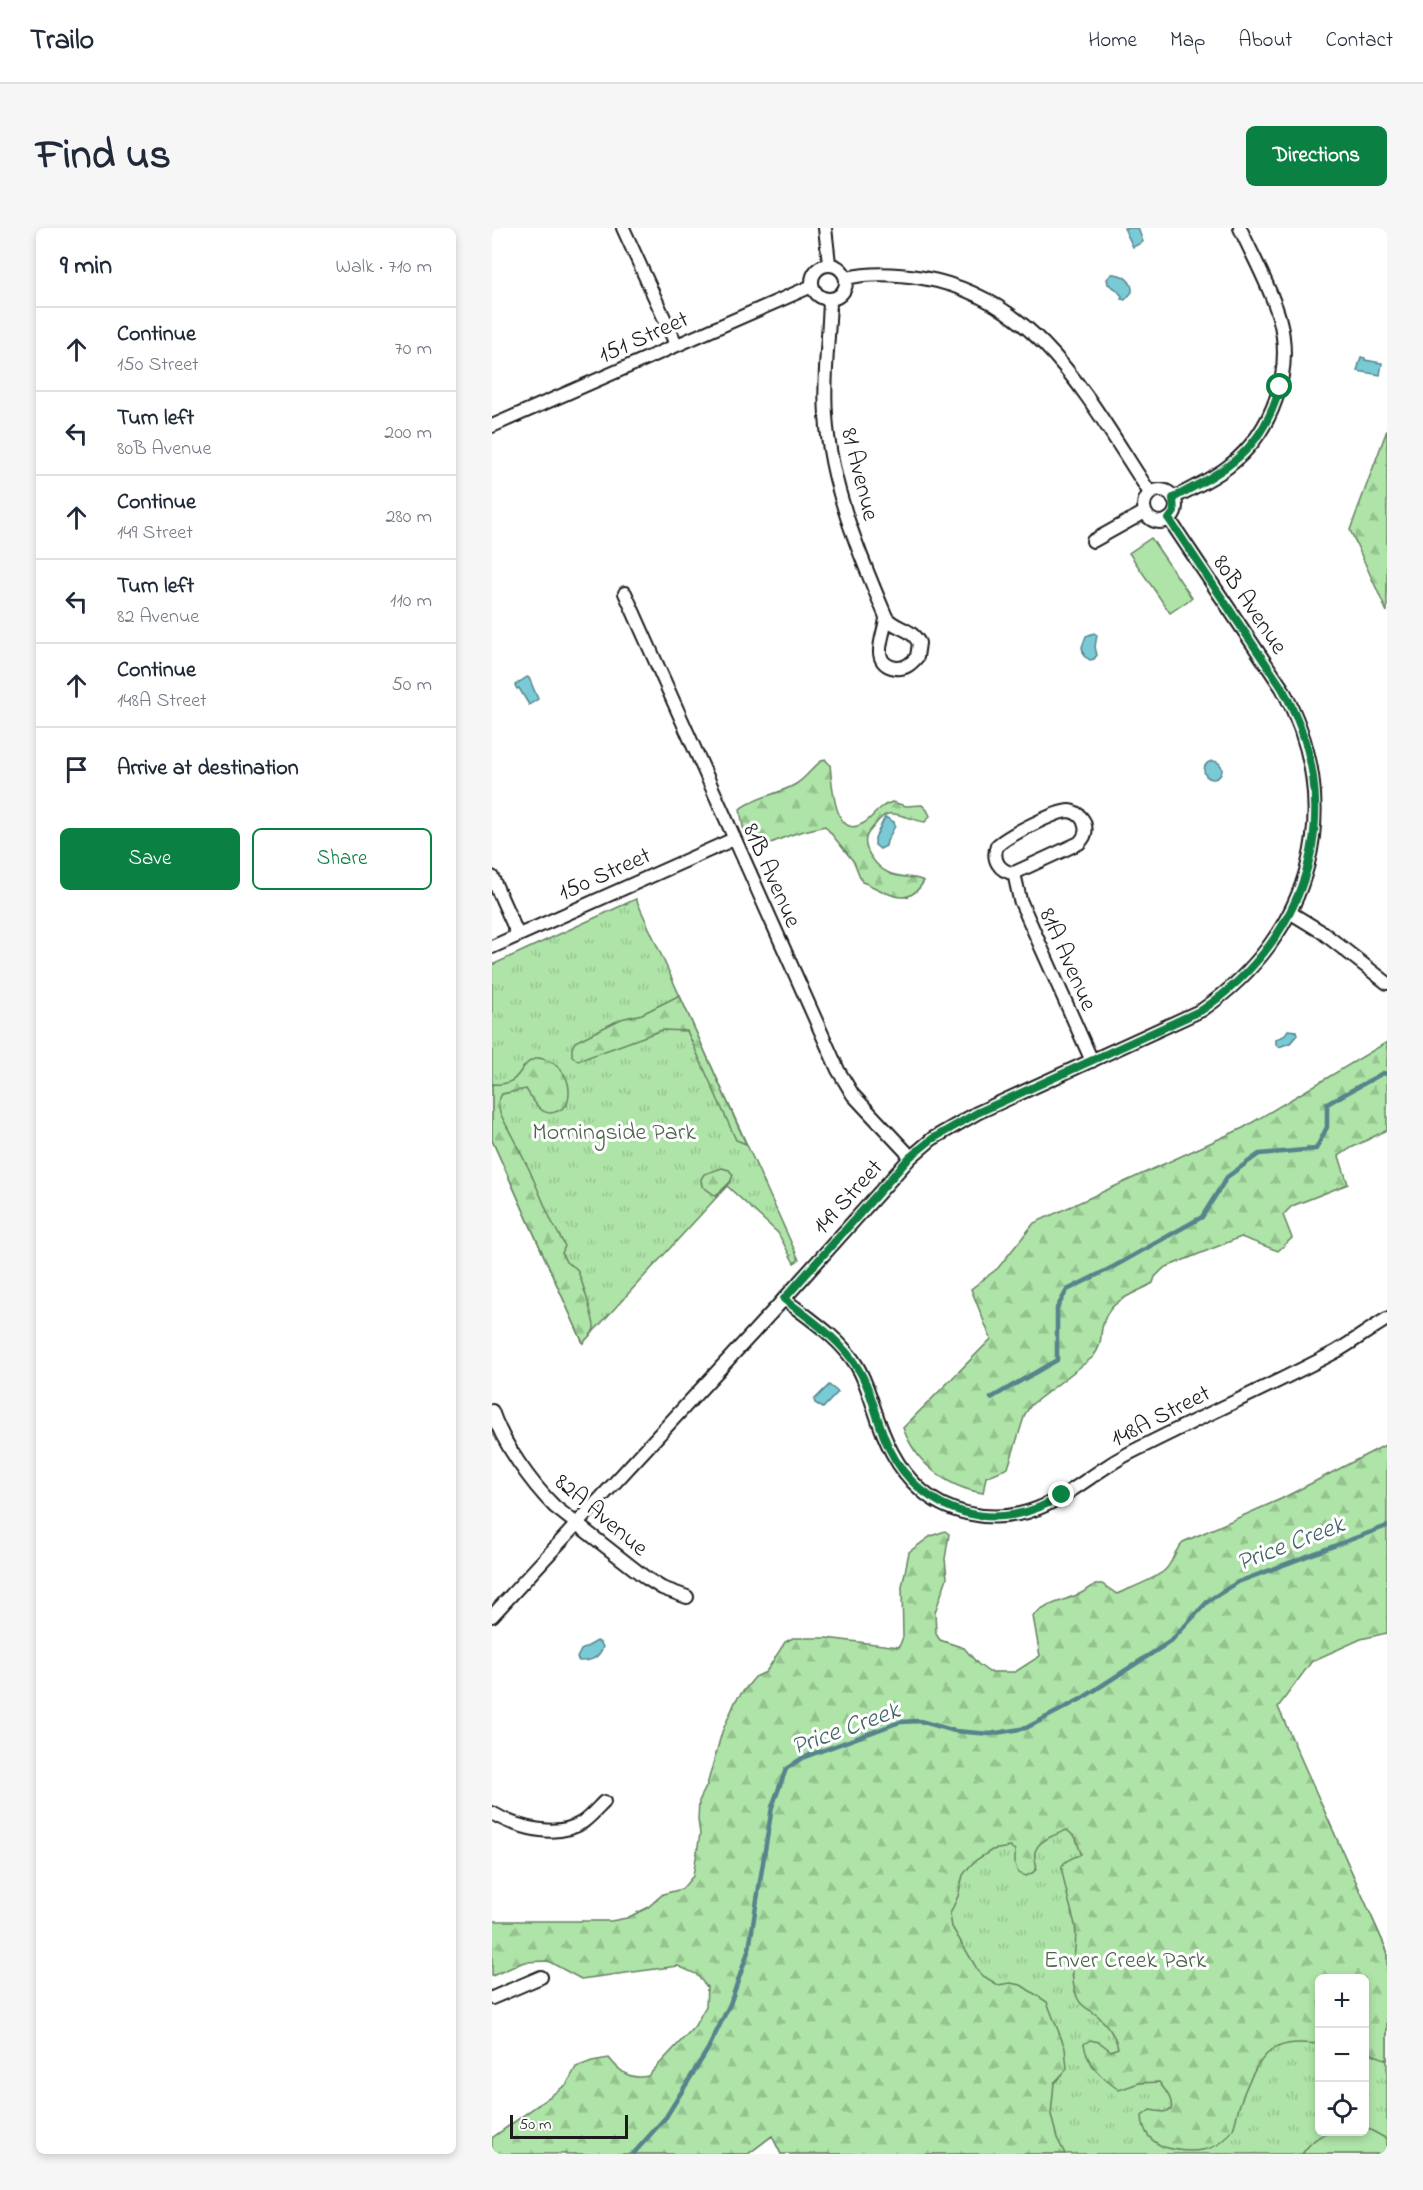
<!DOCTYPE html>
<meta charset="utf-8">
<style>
body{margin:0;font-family:"Indie Flower",sans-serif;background:#f6f6f7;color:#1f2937}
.controls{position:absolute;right:18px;bottom:18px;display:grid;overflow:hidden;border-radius:9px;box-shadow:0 3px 9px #0003}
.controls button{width:54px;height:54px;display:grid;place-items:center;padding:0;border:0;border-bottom:2px solid #e0e1e3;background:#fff;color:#1f2937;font:30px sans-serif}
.scale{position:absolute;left:18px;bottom:15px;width:118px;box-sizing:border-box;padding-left:6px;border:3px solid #1c1c1c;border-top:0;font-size:16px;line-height:21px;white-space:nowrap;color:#1c1c1c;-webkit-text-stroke:4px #fff;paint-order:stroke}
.stop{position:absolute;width:18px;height:18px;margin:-14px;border:4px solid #0b8043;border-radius:50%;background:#fff}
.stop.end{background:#0b8043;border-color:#fff;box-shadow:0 2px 6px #0008}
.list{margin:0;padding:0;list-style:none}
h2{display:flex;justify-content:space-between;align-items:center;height:78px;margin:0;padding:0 24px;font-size:26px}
h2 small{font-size:20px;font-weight:400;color:#747a83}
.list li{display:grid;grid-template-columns:39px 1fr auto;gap:18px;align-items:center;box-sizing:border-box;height:84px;padding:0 24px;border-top:2px solid #e0e1e3}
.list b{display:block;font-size:22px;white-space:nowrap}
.list p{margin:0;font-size:20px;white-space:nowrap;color:#747a83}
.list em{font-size:20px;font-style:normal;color:#747a83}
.actions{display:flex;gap:12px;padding:18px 24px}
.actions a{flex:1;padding:14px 0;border:2px solid #0b8043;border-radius:9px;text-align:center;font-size:21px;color:#0b8043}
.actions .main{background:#0b8043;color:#fff}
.icon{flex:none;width:33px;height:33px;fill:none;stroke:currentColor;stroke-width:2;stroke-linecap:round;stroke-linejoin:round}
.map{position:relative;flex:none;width:895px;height:1926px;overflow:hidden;border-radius:9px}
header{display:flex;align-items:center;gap:36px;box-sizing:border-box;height:84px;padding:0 30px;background:#fff;border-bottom:2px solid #e0e1e3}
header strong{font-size:28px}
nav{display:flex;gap:33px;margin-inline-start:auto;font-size:21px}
.intro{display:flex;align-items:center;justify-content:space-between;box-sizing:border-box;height:144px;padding:0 36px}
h1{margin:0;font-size:42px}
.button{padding:15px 27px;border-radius:9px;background:#0b8043;color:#fff;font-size:21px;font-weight:700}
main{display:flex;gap:36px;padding:0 36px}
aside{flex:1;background:#fff;border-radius:9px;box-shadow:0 3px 9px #0003}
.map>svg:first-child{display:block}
.grass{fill:url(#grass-tufts);stroke:#658062;stroke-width:1.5;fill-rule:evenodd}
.forest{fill:url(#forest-firs);stroke:#658062;stroke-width:1.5}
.pitch{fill:#aee4a7;stroke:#658062;stroke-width:1.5}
.water{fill:#7acad6;stroke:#54848c;stroke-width:1.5}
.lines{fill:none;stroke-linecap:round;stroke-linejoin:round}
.stream{stroke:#54848c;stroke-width:4.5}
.minor-casing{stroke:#1c1c1c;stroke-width:16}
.minor{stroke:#fff;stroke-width:12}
.route{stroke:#0b8043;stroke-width:8}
.labels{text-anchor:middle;stroke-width:6;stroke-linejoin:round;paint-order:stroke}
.street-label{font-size:24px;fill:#1c1c1c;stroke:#fff}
.park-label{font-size:24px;fill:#4f624d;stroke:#fff}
.water-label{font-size:26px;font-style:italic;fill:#426266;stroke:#fff}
</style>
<header>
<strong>Trailo</strong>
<nav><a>Home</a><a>Map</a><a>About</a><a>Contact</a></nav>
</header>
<div class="intro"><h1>Find us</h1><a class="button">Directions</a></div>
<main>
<aside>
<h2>9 min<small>Walk · 710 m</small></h2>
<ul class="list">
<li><svg class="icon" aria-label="ahead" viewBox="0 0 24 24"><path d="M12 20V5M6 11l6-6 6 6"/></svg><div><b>Continue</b><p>150 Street</p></div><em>70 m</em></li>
<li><svg class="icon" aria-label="left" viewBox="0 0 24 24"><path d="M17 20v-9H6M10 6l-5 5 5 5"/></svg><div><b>Turn left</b><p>80B Avenue</p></div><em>200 m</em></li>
<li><svg class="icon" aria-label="ahead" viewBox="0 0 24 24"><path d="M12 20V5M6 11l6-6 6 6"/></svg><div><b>Continue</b><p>149 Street</p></div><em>280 m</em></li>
<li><svg class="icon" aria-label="left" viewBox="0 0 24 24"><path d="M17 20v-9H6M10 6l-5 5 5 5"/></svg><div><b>Turn left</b><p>82 Avenue</p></div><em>110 m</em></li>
<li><svg class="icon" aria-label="ahead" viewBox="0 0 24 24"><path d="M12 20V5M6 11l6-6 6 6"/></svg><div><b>Continue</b><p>148A Street</p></div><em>50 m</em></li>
<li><svg class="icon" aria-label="arrive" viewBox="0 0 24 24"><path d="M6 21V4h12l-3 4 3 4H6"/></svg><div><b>Arrive at destination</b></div></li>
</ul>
<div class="actions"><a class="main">Save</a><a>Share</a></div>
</aside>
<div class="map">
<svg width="895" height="1926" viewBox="0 0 895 1926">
<defs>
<pattern id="grass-tufts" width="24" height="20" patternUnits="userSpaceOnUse" patternTransform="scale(1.5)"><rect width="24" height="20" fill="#aee4a7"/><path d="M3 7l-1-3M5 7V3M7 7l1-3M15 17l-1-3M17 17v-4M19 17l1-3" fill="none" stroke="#95c38f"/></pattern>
<pattern id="forest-firs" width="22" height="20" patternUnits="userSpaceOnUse" patternTransform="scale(1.5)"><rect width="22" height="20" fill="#aee4a7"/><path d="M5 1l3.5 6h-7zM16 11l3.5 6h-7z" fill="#95c38f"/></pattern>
</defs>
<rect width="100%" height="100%" fill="#fff"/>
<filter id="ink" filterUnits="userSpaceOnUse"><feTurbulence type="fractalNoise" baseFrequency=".0167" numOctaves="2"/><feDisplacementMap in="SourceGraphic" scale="12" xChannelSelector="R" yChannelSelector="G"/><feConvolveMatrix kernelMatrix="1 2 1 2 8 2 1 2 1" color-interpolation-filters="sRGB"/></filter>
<g filter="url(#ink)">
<g class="grass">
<polygon points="144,671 307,1032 302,1035 286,1005 235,958 91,1115 0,912 0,737"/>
<path d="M773,1452L895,1723V1926H289L280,1908L256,1926H80L257,1848L304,1667ZM828,1750H872V1904H828Z"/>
</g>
<g class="forest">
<polygon points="895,202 895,384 858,302"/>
<path d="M333,531L338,537C340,553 342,612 370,596C382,590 384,579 400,574L414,578L430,577L435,582L438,588L433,594C423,593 405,584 396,586C390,587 386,593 382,598C379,602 375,605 374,610C371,622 385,639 395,644C407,651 420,647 432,653C414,684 393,662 370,654L362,634L333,598C321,601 309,603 299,607C286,611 274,620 261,616L251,599L248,581C260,570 288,566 304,556C316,549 323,535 333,531Z"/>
<polygon points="188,767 188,768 254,916 244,912 195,803 170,802 86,833 80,828 80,820 83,814 129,791 150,786"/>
<path d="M895,814V902L859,920L847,928L856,956L800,978L791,987L800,1010L786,1023L749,1009L672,1040L663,1049L661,1055C643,1066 619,1071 612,1093C606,1108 613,1113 601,1129L539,1177L533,1186L516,1240L494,1249L491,1265C454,1259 424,1235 411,1200L499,1111L479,1061L506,1040L542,995L751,900Z"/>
<path d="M47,830C70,834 82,854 75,877C52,896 44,877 34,861L10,866L6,874L8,885L37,941L59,992L73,1018L70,1025L74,1034C78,1037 83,1038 85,1042C88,1046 103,1095 102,1100C101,1106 95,1110 91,1115L0,912V856C33,859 23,834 47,830Z"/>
<polygon points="230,940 237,942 241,947 238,954 224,968 210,958 209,951 212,946"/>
<path d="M895,1216V1405L869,1411L820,1433L786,1479L895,1723V1832L873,1823L872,1750H828L827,1816C808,1815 791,1812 775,1826C762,1839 753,1861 747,1879C745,1885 744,1894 741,1901C727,1926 696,1926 672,1919C658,1913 651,1904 650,1888L658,1882L671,1884L679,1882C682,1872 673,1862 667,1854L647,1855L627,1862C610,1850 595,1837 592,1816L598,1812L607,1814L619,1823L626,1820C624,1809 615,1797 607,1789C600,1782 590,1780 586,1771C574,1747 587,1722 583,1697C581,1688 568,1643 570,1638C573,1631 583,1630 589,1626L584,1610L575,1602C565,1606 546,1612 543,1624C540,1636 553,1640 534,1648L526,1645L523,1636V1622L518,1619L500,1622L484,1632L477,1639L471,1647L466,1668L458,1686L460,1699L488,1746L506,1757L518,1755L529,1757L555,1774L573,1820L575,1841L562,1855L559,1887L565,1910L573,1926H289L280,1908L256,1926H0V1910L75,1856L84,1839L100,1833L117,1830C128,1844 138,1852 156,1848L202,1799L214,1778L215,1759L204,1746L186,1738L89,1751L56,1733L32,1734L0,1748V1693H119L135,1690L155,1680L171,1666L190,1661L201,1648L208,1606L206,1592L207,1573L215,1557L230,1504L244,1472L263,1449L274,1444L293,1414L301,1410H334L407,1419L411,1409L410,1359L417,1324L439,1308L453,1303L457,1306L453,1331L455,1350L443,1384L444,1406L448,1412L472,1420L486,1436L497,1444H523L548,1428L541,1388C559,1371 586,1372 603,1356H610L625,1366C638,1360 662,1352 673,1342C681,1335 682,1322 691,1314L789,1271Z"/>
</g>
<g class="pitch">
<polygon points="659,310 700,370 678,385 637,325"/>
<path d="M873,1899L895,1911V1926H810C829,1899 843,1904 872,1904Z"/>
</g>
<g class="water">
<polygon points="632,0 646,0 651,14 641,19"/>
<path d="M620,46C631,46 641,53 640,64L633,72L629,71L630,68L624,61L616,56L615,51Z"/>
<polygon points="869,129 873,130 873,132 890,135 888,147 865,143"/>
<polygon points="602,405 605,407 603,419 605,427 602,431 598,432 592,428 590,419 594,408"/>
<polygon points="35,449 37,450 46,471 37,477 27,460 25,461 23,457"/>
<circle cx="721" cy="542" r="9"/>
<polygon points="393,589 402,594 403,598 395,613 394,618 388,621 383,617 383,610"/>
<polygon points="796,802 804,803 805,807 798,815 787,819 784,816 784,811 792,808"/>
<polygon points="337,1157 346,1164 331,1180 323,1175 322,1172"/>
<path d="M105,1413L109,1415L111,1419C106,1432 97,1433 87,1433L85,1430L89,1422Z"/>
</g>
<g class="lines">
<g class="stream">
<polyline points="499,1170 565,1132 565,1080 575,1062 621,1039 710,989 735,949 767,926 824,921 835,899 835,876 891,845 895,846"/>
<polyline points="141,1926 174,1889 216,1821 238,1776 257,1721 280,1579 294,1541 310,1530 408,1494 428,1493 463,1503 498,1506 534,1500 589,1471 679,1413 716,1373 746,1354 895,1298"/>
</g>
<defs>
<g id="minor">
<polyline points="131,0 184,116"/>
<polyline points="333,0 337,35"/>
<circle cx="337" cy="54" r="17"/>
<path d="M355,50C380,44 406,46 431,50C548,70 599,176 658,265"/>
<path d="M338,72C337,110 331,149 334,187C338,257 367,325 394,389C402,401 419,399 427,415L425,429C419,436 413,441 404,440C375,435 394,405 394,389"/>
<polyline points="0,198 320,58"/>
<circle cx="668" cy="278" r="16"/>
<path d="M681,270C700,260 721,251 737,238C781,203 802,143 787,89C778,58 761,29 748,0"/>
<polyline points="601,313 653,284"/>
<polyline points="133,365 346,842 361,867 419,929"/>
<path d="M522,645L587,615C592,610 595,605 593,598C592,590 585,584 577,583C564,583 515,608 505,618C500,631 507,644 522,645L528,672L600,833"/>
<polyline points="0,649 26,707"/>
<polyline points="799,685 830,704 895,755"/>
<polyline points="0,719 242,611"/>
<path d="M292,1071C318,1091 348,1110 365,1138C373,1151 377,1166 382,1180C392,1211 404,1240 429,1262C454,1285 494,1293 527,1286C567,1278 598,1246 634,1227C703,1191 776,1160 845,1123C862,1113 878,1101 895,1091"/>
<path d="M0,1183C11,1216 39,1255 63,1279L154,1350L170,1360L195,1369"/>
<path d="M0,1388L292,1071L419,929L440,911L485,885L710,782C820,706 855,579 790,460L677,291"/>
<path d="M0,1585C25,1600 65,1611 91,1594C99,1588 105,1581 112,1574"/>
<polyline points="0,1770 49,1749"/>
</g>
</defs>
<use href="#minor" class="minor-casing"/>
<use href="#minor" class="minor"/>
</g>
</g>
<g class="lines" filter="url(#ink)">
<path class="route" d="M570,1267C508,1309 429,1287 397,1220C384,1194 381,1163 365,1139C348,1111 318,1091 292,1071L418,929L440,911L485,885L710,782C819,707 857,578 790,460L677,291L682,284L681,270C736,241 770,223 788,159"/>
</g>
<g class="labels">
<g class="street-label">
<text transform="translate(151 108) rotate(-24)" y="8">151 Street</text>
<text transform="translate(369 246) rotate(76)" y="8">81 Avenue</text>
<text transform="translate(759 376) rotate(56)" y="8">80B Avenue</text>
<text transform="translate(112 645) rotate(-24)" y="8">150 Street</text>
<text transform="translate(281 647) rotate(66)" y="8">81B Avenue</text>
<text transform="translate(577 731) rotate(66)" y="8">81A Avenue</text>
<text transform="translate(355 968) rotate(-48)" y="8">149 Street</text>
<text transform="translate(668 1187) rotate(-27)" y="8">148A Street</text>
<text transform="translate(110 1286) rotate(40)" y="8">82A Avenue</text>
</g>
<g class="park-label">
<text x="122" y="911">Morningside Park</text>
<text x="633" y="1739">Enver Creek Park</text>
</g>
<g class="water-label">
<text transform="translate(798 1314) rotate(-21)" y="9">Price Creek</text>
<text transform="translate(353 1499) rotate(-20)" y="9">Price Creek</text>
</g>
</g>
</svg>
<div class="controls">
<button>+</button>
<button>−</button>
<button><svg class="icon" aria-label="locate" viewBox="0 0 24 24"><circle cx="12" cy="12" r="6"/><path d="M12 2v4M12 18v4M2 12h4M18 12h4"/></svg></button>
</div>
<div class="scale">50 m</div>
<div class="stop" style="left:788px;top:159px"></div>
<div class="stop end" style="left:570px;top:1267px"></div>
</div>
</main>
